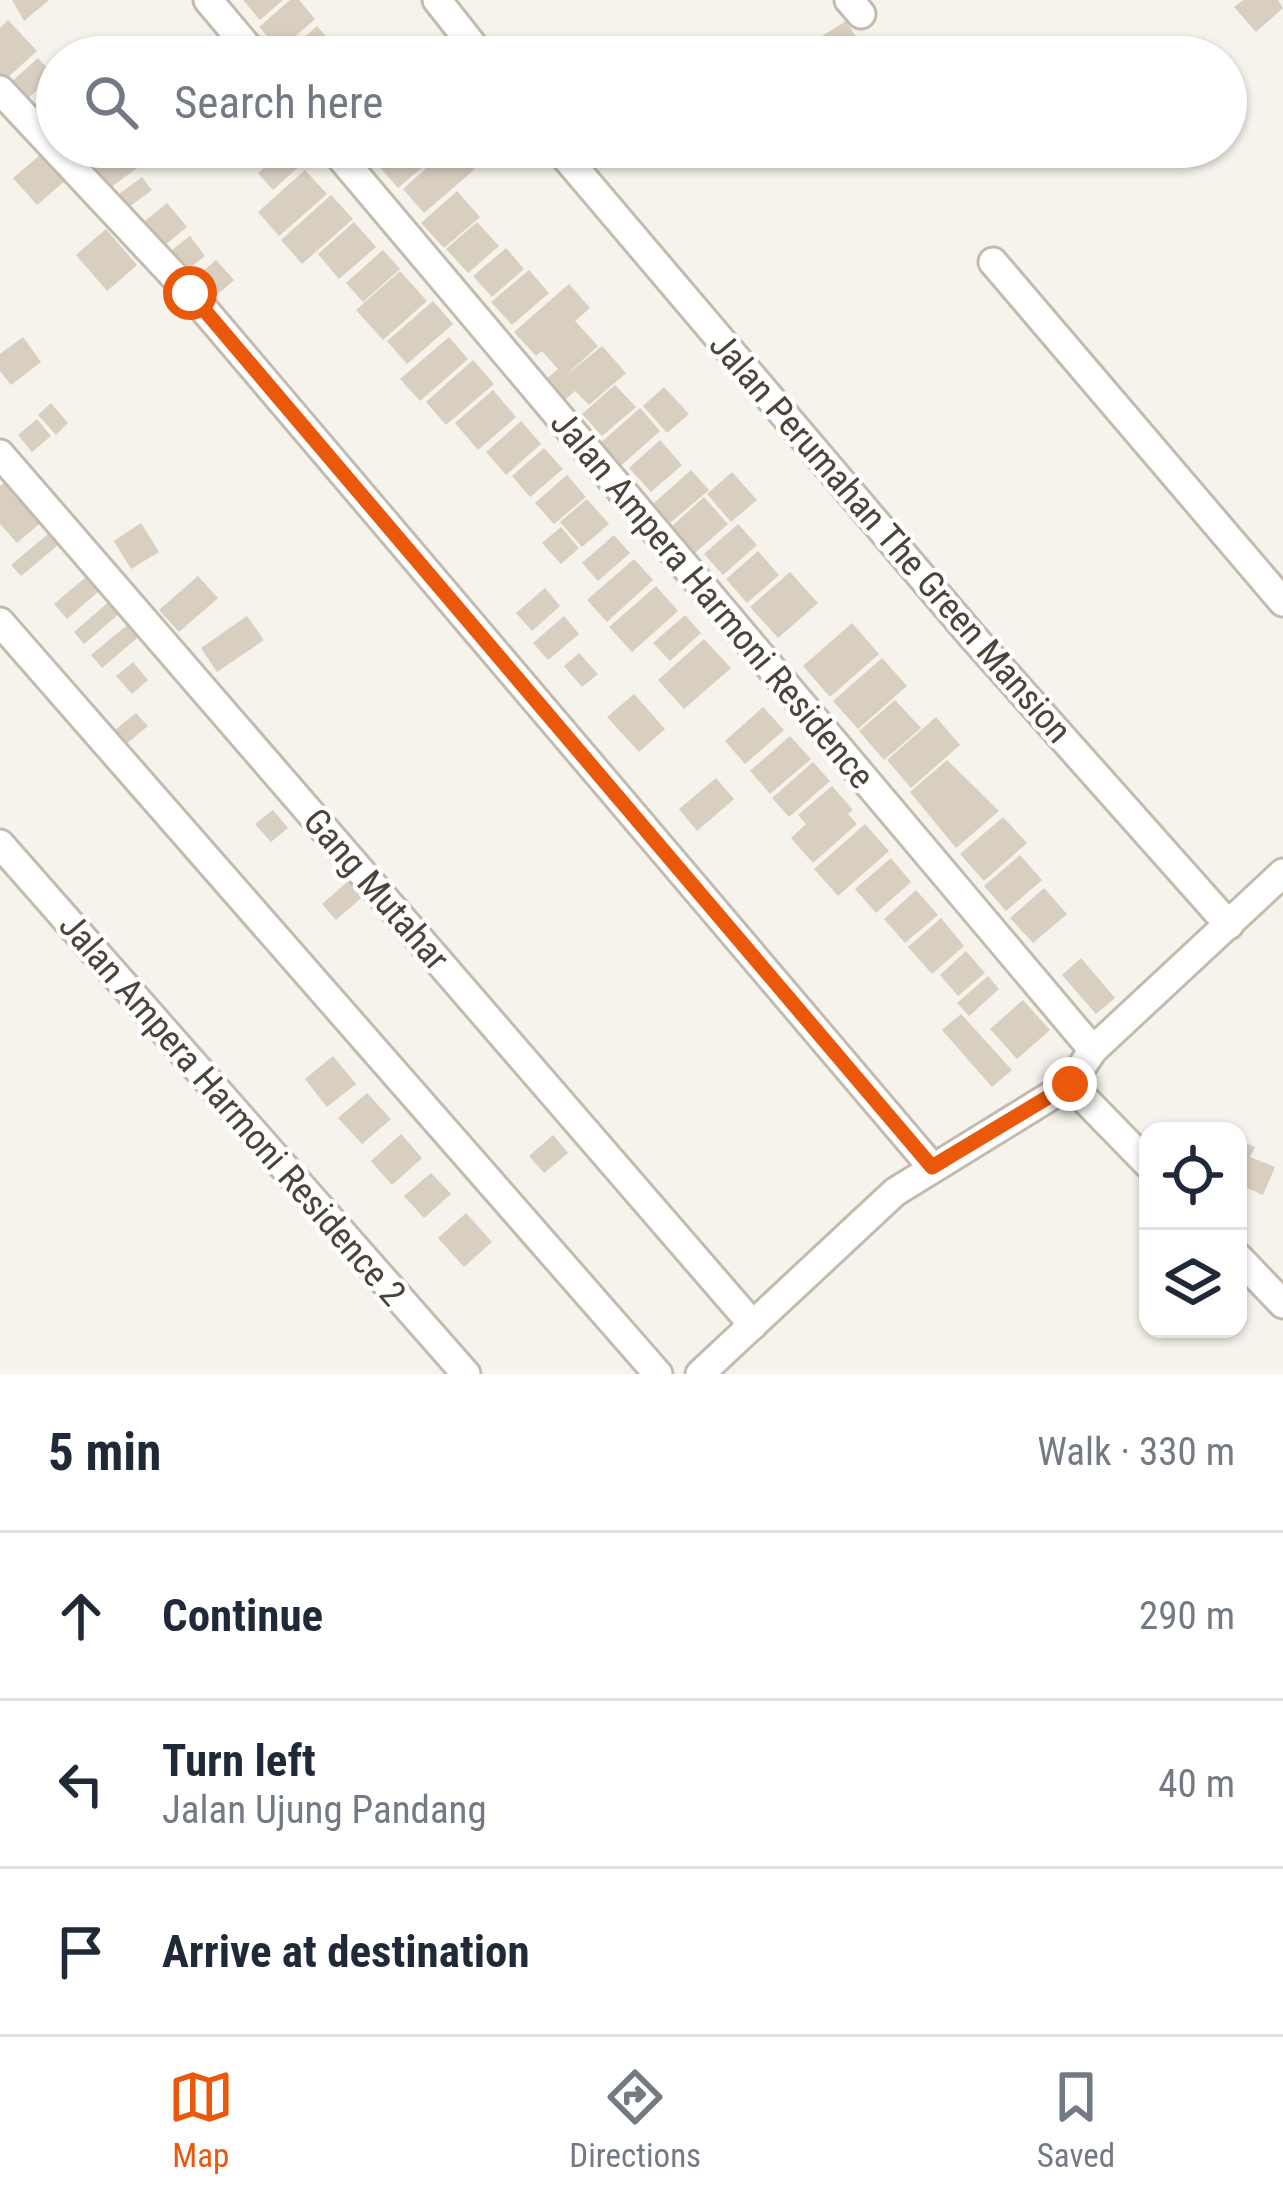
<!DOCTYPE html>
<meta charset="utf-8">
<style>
body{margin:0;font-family:"Roboto Condensed",sans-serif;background:#f6f6f7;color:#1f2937}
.controls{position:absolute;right:36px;bottom:36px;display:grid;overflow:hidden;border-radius:24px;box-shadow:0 3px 9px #0004}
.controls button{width:108px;height:108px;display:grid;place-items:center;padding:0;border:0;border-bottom:3px solid #e0e1e3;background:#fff;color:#1f2937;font:60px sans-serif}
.stop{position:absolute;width:36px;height:36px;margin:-27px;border:9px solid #ea580c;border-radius:50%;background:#fff}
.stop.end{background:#ea580c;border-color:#fff;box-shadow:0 3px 12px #0008}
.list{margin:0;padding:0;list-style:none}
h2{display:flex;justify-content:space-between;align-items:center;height:156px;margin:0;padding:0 48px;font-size:51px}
h2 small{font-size:39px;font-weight:400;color:#747a83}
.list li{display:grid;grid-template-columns:78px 1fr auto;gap:36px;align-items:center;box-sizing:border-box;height:168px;padding:0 48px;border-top:3px solid #e0e1e3}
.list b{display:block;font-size:45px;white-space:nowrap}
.list p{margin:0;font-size:39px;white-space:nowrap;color:#747a83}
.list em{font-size:39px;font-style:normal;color:#747a83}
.icon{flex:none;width:66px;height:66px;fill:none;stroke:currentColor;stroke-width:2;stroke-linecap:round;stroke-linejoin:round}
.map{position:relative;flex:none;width:1283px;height:1374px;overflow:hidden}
.search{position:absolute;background:#fff;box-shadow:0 3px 9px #0004;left:36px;right:36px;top:36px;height:132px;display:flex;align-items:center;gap:30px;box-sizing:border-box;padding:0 42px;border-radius:66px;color:#747a83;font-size:45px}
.sheet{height:660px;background:#fff}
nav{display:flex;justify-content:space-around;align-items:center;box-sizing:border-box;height:168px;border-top:3px solid #e0e1e3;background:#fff;font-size:33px;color:#747a83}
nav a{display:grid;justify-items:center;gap:6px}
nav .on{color:#ea580c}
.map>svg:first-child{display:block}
.building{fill:#d8cfc1}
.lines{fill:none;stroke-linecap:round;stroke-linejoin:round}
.minor-casing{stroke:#c2bbae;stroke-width:33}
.minor{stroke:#fff;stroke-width:27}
.route{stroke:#ea580c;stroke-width:15}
.labels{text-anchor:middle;stroke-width:9;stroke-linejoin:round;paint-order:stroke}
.street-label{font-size:36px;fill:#4b4439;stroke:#fff}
</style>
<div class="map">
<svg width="1283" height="1374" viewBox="0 0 1283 1374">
<rect width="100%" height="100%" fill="#f6f3ec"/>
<g class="building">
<polygon points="12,0 49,0 24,21"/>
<polygon points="243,0 283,0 260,20"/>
<polygon points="290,0 299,0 315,19 280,50 259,27"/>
<polygon points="1243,0 1278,0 1283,8 1256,32 1234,7"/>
<polygon points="8,20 37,51 5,80 0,74 0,28"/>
<polygon points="846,21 862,46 845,57 812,57 806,46"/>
<polygon points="317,26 336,48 325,57 282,57"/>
<polygon points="38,58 54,75 25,101 9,84"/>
<polygon points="79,147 114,147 85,170 72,153"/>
<polygon points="125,147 140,166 107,190 93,171"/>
<polygon points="288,147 303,163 273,190 258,173"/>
<polygon points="396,147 423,147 433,158 398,188 377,164"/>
<polygon points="450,147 475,169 424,213 403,189"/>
<polygon points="41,154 65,181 37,205 13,178"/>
<polygon points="305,170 327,194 279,236 258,212"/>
<polygon points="142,177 152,190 125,210 115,197"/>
<polygon points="457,191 480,217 444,248 421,223"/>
<polygon points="331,195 353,219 302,264 281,240"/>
<polygon points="167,203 187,227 154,254 134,230"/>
<polygon points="354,222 376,247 339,279 318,254"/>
<polygon points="477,222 499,246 468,273 446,249"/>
<polygon points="106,229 137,265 107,291 76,255"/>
<polygon points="190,236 205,256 178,277 163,257"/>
<polygon points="506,248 524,269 492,297 473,276"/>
<polygon points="383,250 400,269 363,302 346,283"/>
<polygon points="216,260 234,280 203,307 185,287"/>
<polygon points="529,270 549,293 512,325 491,302"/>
<polygon points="400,271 427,301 383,340 356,310"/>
<polygon points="569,284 590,308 575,321 598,346 565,376 602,346 626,373 589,405 575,391 561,403 543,382 558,369 542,351 536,356 514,332"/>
<polygon points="433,301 453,324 407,364 387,341"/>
<polygon points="23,337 41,362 11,385 0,371 0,354"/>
<polygon points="449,337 468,359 420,401 400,379"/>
<polygon points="473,360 494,384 446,425 426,402"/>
<polygon points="615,385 636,407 602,436 582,414"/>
<polygon points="664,387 689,414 667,433 643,406"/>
<polygon points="493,390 516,417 478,450 455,423"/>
<polygon points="51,403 68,423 56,435 38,415"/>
<polygon points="640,408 660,431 617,469 597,446"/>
<polygon points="37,419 51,436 32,452 18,435"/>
<polygon points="521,421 541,444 506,475 486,452"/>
<polygon points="660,440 682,465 651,492 629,468"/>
<polygon points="544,448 563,469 530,497 512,476"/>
<polygon points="691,470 709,490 670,523 653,504"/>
<polygon points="732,472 757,500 731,522 707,494"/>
<polygon points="567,475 586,497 554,524 535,503"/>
<polygon points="9,479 45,519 17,543 0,524 0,486"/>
<polygon points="704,497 728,524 695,553 671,527"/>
<polygon points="587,499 609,524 582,547 560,522"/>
<polygon points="141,523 159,552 131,569 114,541"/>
<polygon points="738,524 757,545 723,575 704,554"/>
<polygon points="561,527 579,548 561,564 542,543"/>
<polygon points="54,529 64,540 21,576 11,565"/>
<polygon points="614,535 630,553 598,581 582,563"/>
<polygon points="758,551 779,575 747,603 726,579"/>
<polygon points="634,559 653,580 607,622 587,600"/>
<polygon points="790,572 818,603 778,638 750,607"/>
<polygon points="87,576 99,591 67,619 54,604"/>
<polygon points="198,576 218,598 179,632 159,610"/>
<polygon points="656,586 678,611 632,652 609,627"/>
<polygon points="545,588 560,606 532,631 516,613"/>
<polygon points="111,600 121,612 84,644 74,632"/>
<polygon points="685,615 701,633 670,661 653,643"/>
<polygon points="247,616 264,640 217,672 201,648"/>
<polygon points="564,616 579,634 548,660 533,643"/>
<polygon points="132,621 143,633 102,668 91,655"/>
<polygon points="852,623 879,654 830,697 803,666"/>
<polygon points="704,639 731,668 684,709 658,680"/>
<polygon points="579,653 598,674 582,687 564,666"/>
<polygon points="882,658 907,686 858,729 833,701"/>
<polygon points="133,662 148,680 132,694 116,676"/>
<polygon points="634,694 665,729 639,752 607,717"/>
<polygon points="895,700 921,728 884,760 859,731"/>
<polygon points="763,707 784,730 745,764 725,741"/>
<polygon points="136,713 148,726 125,745 114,731"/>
<polygon points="936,717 960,745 911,788 887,760"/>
<polygon points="790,736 811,759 770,794 750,771"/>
<polygon points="947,760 999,811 956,848 910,792"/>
<polygon points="813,762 830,781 789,817 772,798"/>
<polygon points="716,778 734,799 697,831 679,809"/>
<polygon points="832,786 853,810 848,814 857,824 813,863 791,838 806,824 798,815"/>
<polygon points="273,810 288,828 271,842 255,824"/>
<polygon points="1003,817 1027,843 984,881 960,854"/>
<polygon points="865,824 889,851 838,896 814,869"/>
<polygon points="1020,855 1042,880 1006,911 984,886"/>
<polygon points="891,858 911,882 876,913 855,889"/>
<polygon points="352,878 366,894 336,920 322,904"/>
<polygon points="1044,888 1067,914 1033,943 1010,918"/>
<polygon points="916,890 938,915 905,943 884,919"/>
<polygon points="941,918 964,946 932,974 908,947"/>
<polygon points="966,951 985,973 958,996 940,975"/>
<polygon points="1081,958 1115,998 1096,1014 1062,975"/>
<polygon points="988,976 999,989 969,1016 957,1003"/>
<polygon points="1023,1000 1050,1030 1017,1059 990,1029"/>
<polygon points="961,1014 1012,1070 992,1087 942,1030"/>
<polygon points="333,1056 356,1084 327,1107 305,1079"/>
<polygon points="367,1093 391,1119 362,1144 338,1118"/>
<polygon points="401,1134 422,1158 392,1185 371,1161"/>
<polygon points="553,1135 568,1153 544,1173 529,1156"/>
<polygon points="1238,1140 1255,1147 1250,1157 1275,1167 1263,1195 1238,1184"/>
<polygon points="431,1173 451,1194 424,1218 404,1196"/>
<polygon points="466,1213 492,1242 464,1267 438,1238"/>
</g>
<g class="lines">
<defs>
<g id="minor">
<polyline points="208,0 256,57"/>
<polyline points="437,0 482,57"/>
<polyline points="849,0 861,14"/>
<polyline points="0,90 190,293 932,1167"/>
<polyline points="332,147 1093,1050"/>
<polyline points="557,147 972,636 1229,925"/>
<polyline points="993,262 1283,602"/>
<polyline points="0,454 753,1325"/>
<polyline points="0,622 658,1374"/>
<polyline points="0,844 466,1374"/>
<polyline points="1070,1084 1148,1164"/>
<polyline points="1238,1257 1283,1304"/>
<polyline points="700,1374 895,1192 1070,1084 1093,1050 1283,873"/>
</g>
</defs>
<use href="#minor" class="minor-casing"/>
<use href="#minor" class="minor"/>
</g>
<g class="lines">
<polyline class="route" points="190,293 932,1167 1070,1084"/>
</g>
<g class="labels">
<g class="street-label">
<text transform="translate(891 537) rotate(49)" y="13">Jalan Perumahan The Green Mansion</text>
<text transform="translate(713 599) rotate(50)" y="13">Jalan Ampera Harmoni Residence</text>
<text transform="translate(377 889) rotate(49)" y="13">Gang Mutahar</text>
<text transform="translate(233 1109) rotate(49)" y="13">Jalan Ampera Harmoni Residence 2</text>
</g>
</g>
</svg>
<div class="controls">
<button><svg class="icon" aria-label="locate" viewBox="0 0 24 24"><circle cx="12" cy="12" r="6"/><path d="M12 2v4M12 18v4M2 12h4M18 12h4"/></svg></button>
<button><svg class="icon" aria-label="layers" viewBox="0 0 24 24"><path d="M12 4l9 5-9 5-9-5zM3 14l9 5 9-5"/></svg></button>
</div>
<div class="stop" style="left:190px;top:293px"></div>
<div class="stop end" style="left:1070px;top:1084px"></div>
<div class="search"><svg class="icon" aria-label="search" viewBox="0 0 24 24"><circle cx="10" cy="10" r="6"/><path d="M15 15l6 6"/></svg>Search here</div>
</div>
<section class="sheet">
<h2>5 min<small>Walk · 330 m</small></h2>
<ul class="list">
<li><svg class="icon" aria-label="ahead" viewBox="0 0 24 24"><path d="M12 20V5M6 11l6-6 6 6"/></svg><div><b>Continue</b></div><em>290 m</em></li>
<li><svg class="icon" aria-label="left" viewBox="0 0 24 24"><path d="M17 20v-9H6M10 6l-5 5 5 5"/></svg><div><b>Turn left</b><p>Jalan Ujung Pandang</p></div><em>40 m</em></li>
<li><svg class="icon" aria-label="arrive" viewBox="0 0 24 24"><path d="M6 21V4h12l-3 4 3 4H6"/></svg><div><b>Arrive at destination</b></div></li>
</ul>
</section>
<nav>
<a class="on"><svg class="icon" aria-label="map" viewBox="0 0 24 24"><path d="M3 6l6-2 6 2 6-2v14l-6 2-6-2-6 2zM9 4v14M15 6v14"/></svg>Map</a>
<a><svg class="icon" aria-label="directions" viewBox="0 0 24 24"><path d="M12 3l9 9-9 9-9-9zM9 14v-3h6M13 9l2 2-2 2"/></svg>Directions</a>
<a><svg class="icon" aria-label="saved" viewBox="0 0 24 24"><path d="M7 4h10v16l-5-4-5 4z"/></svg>Saved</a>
</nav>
